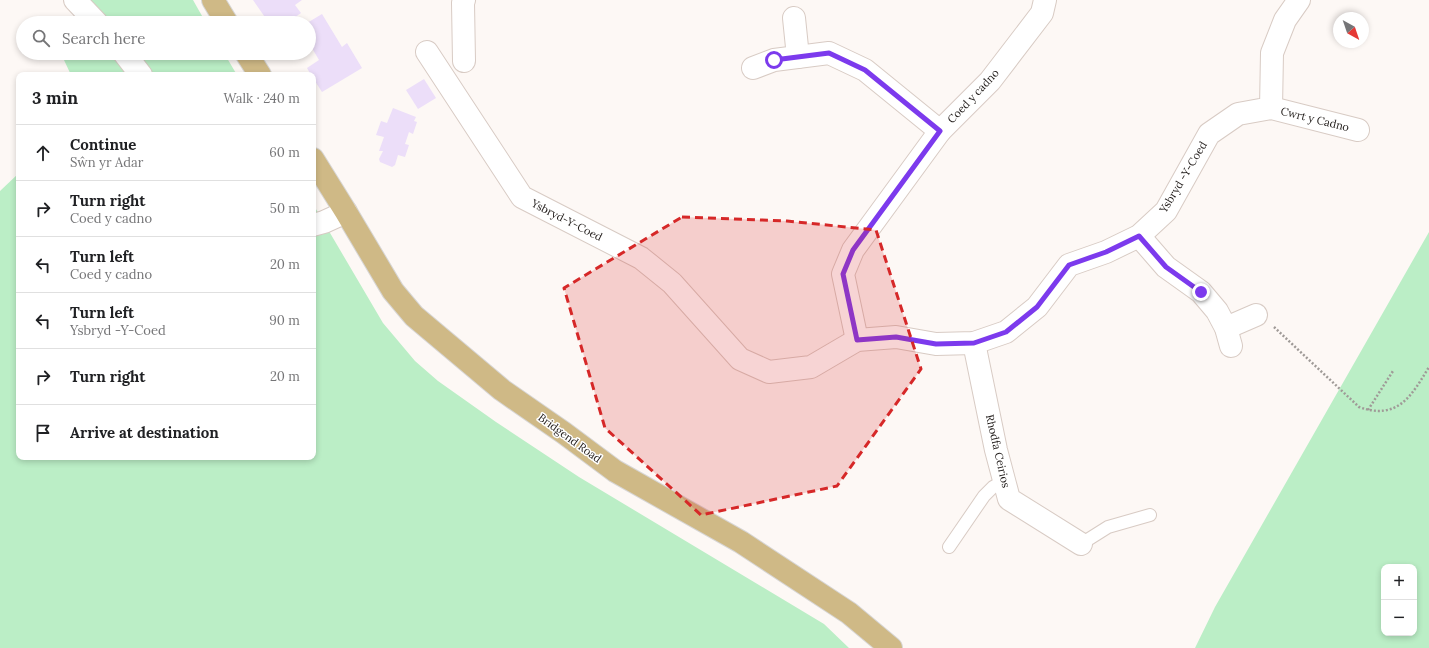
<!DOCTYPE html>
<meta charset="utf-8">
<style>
body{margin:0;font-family:Lora,serif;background:#f2f2f2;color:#202124}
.controls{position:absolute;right:12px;bottom:12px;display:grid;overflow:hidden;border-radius:8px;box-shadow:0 2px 6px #0003}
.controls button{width:36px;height:36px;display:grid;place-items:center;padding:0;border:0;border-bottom:1px solid #e0e0e0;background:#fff;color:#202124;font:20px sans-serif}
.compass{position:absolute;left:1333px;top:12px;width:36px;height:36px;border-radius:50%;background:#fff;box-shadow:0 2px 6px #0003;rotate:140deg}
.stop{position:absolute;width:12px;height:12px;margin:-9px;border:3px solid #7c3aed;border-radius:50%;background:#fff}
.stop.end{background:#7c3aed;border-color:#fff;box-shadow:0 1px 4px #0008}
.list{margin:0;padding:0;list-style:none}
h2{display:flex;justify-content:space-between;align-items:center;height:52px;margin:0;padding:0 16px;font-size:17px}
h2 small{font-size:13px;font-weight:400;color:#757577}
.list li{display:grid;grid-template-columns:26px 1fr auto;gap:12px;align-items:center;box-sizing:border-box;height:56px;padding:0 16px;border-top:1px solid #e0e0e0}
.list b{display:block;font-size:15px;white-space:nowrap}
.list p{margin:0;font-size:13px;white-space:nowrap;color:#757577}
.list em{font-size:13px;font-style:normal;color:#757577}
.icon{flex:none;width:22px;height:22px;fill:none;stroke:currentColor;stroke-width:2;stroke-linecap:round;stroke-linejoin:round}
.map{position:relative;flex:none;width:1429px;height:648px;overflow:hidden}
.search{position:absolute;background:#fff;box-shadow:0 2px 6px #0003;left:16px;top:16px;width:300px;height:44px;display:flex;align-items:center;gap:10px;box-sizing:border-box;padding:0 14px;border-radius:22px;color:#757577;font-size:15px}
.panel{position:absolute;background:#fff;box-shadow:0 2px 6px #0003;left:16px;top:72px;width:300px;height:388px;border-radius:8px}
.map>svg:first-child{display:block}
.green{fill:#bbeec6;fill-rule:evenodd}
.building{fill:#ecdef9}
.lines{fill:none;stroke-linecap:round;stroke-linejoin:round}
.lane-casing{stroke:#d8cbc4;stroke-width:14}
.street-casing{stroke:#d8cbc4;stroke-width:24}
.primary-casing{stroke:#d7d6d5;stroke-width:24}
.path{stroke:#9f9a97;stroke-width:2.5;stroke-dasharray:2 2;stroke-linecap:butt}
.lane{stroke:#fff;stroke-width:12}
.street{stroke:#fff;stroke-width:22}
.primary{stroke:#cfb986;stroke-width:22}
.route{stroke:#7c3aed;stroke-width:5}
.marked{fill:#d62828;fill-opacity:0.2;stroke:#d62828;stroke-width:3;stroke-dasharray:8 5;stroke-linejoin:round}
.labels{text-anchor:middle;stroke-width:3;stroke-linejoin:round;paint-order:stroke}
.street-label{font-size:11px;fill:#1f1a18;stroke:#fff}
</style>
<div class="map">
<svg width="1429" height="648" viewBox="0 0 1429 648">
<rect width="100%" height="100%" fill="#fdf8f5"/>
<g class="green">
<polygon points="82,0 193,0 206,23 71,23 79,3"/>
<polygon points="65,53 224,53 237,75 71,75 64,60"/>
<polygon points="19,173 19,457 313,457 313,204 383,323 415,361 438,381 496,422 579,477 824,624 849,648 0,648 0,191"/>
<path d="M1429,232V648H1195L1215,607ZM1384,567H1414V633H1384Z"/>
</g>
<g class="building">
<polygon points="253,0 302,0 295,5 301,13 287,23 269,23"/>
<polygon points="322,14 342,47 347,43 362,68 322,92 313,78 313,75 311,75 307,68 319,60 309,43 309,23 307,23"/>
<polygon points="424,79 436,98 418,109 406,90"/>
<polygon points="393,108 416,117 414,121 417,122 413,134 409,132 405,144 409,145 405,157 398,155 395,165 392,167 380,162 379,159 383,151 379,151 384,137 376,135 381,121 387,123"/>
</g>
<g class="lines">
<defs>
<g id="lane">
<polyline points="1081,544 1108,527 1150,515"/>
<polyline points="949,547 984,496 993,487 1004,481"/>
</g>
<g id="street">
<polyline points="75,0 97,23"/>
<polyline points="794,18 798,57"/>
<polyline points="427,52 522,197 641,258 672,283 740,359 769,372 811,367 857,340 896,337 936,344 974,343 1006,332 1037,307 1069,265 1106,252 1139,236 1166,211 1209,134 1238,114 1271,108 1272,53 1285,20 1299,0"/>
<polyline points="124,53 141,75"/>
<polyline points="464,61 463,3 464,0"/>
<polyline points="753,68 774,60 829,53 865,70 940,131"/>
<polyline points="1271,108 1358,130"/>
<polyline points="313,225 324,222 346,212"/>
<polyline points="1139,236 1166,267 1201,292 1217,311 1226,328 1231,346"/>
<polyline points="1226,328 1256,315"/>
<polyline points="857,340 843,274 853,250 940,131 990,81 1042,13 1045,0"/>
<polyline points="974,343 996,450 1009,499 1081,544"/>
</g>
<g id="primary">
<polyline points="213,0 227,23"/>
<polyline points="246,53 260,75"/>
<polyline points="313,159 346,212 393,291 414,316 502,390 564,433 615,471 741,542 849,613 891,648"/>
</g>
</defs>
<use href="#lane" class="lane-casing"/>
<use href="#street" class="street-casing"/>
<use href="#primary" class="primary-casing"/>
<g class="path">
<path d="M1274,327L1359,407C1398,421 1412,395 1429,367"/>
<polyline points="1368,410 1393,371"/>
</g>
<use href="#lane" class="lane"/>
<use href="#street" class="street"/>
<use href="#primary" class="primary"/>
</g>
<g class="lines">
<polyline class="route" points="774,60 829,53 865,70 940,131 853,250 843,274 857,340 896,337 936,344 974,343 1006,332 1037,307 1069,265 1106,252 1139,236 1166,267 1201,292"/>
</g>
<path class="marked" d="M682,217L787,221L876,230L921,369L837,486L701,515L605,428L564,288Z"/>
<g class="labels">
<g class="street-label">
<text transform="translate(973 96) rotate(-47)" y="4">Coed y cadno</text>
<text transform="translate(1315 119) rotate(14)" y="4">Cwrt y Cadno</text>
<text transform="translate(1183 177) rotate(-59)" y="4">Ysbryd -Y-Coed</text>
<text transform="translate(567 220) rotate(27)" y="4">Ysbryd-Y-Coed</text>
<text transform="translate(570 438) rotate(36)" y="4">Bridgend Road</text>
<text transform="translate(998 451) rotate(77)" y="4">Rhodfa Ceirios</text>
</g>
</g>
</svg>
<div class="controls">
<button>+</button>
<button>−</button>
</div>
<svg class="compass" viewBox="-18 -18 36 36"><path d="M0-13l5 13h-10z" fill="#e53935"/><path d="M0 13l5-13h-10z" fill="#757577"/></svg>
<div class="stop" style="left:774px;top:60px"></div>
<div class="stop end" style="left:1201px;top:292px"></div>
<div class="search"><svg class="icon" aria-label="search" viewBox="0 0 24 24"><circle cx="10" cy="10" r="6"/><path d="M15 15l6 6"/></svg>Search here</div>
<section class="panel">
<h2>3 min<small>Walk · 240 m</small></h2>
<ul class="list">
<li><svg class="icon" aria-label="ahead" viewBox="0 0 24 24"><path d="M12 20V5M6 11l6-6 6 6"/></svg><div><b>Continue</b><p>Sŵn yr Adar</p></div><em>60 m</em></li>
<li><svg class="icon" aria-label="right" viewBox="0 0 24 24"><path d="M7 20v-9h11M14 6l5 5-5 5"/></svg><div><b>Turn right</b><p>Coed y cadno</p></div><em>50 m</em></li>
<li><svg class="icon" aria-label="left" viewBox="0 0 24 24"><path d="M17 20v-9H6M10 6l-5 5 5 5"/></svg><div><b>Turn left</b><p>Coed y cadno</p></div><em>20 m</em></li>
<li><svg class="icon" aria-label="left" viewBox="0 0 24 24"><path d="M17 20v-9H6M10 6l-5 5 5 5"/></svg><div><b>Turn left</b><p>Ysbryd -Y-Coed</p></div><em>90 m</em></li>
<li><svg class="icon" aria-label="right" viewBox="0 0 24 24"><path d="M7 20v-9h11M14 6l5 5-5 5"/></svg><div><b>Turn right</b></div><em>20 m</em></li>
<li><svg class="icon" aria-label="arrive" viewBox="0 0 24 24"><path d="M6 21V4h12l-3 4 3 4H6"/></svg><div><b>Arrive at destination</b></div></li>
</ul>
</section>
</div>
